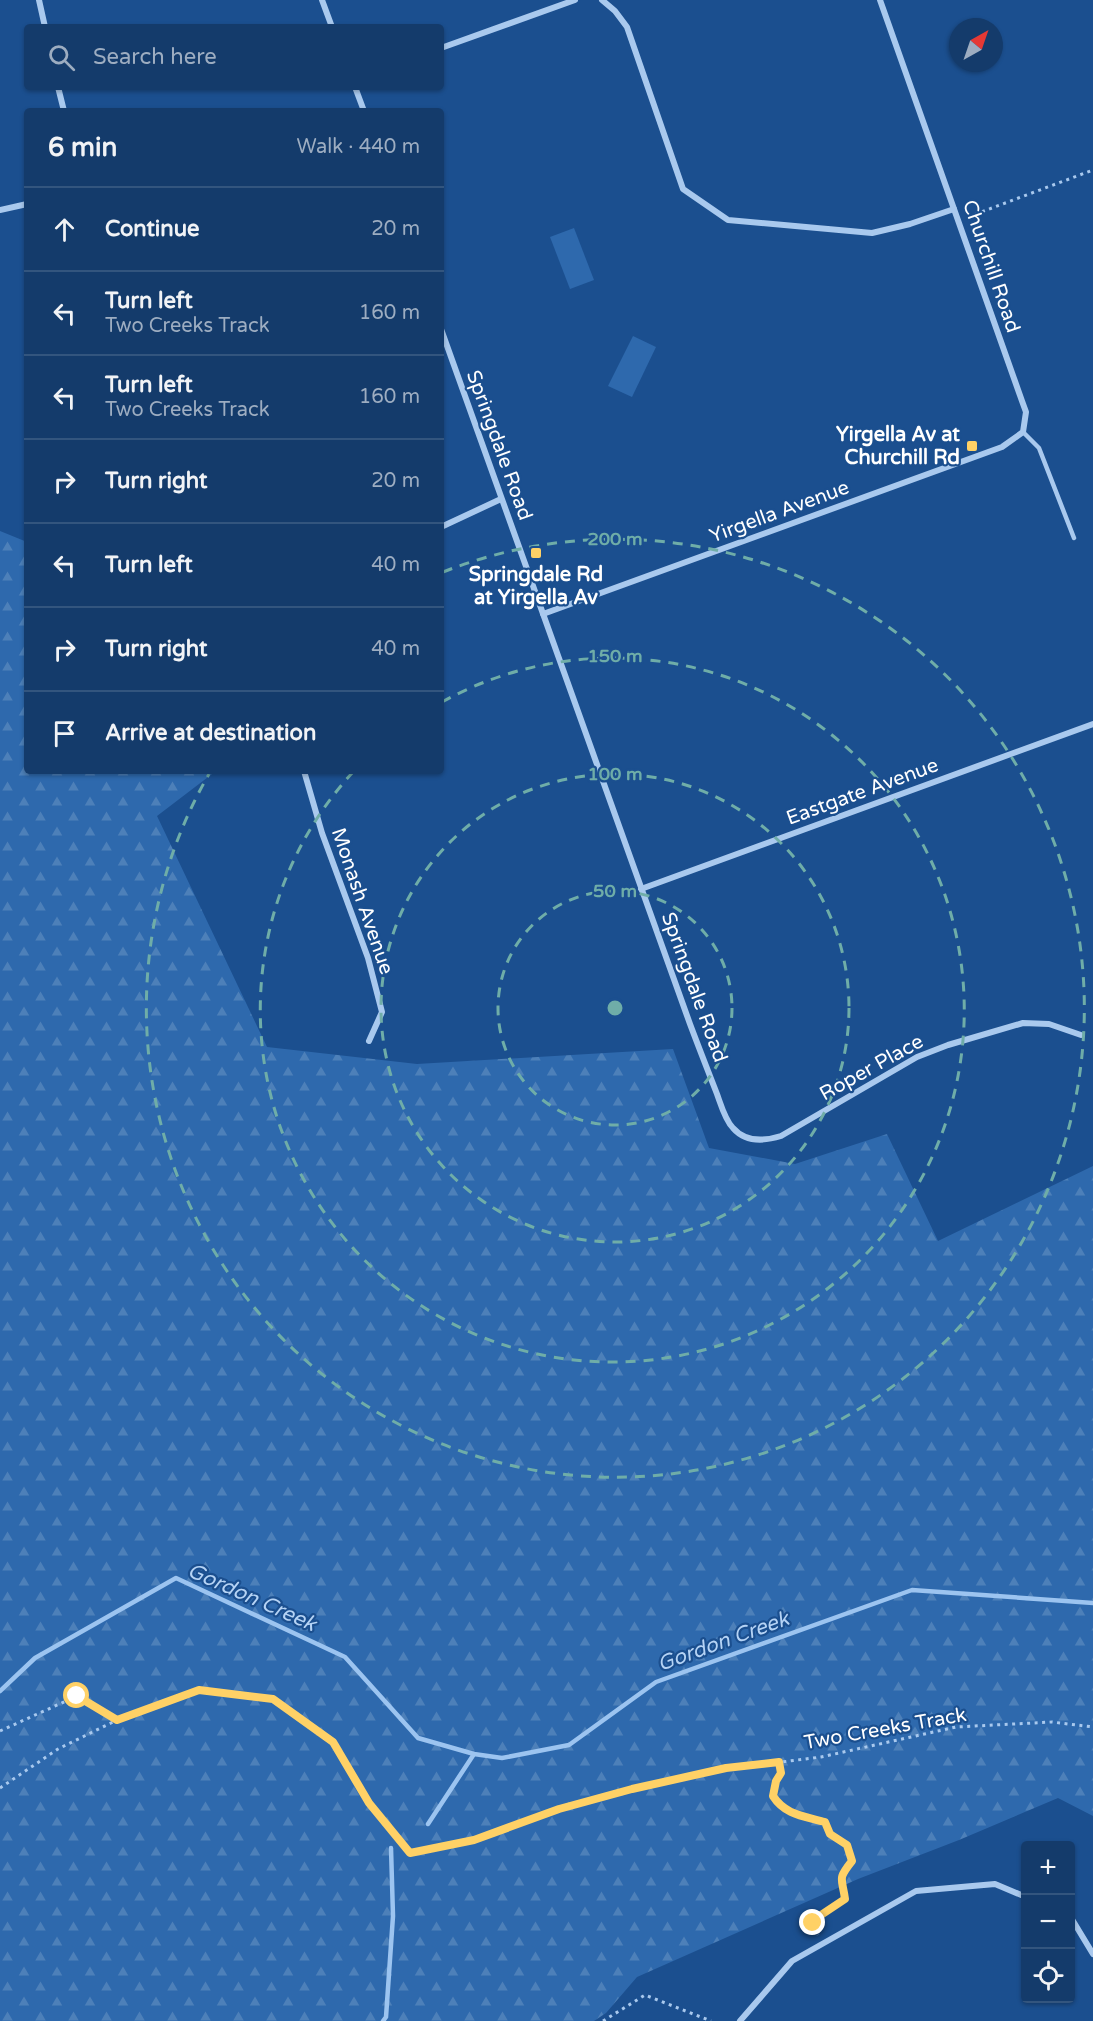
<!DOCTYPE html>
<meta charset="utf-8">
<style>
body{margin:0;font-family:"Varela Round",sans-serif;background:#214673;color:#f1f3f6}
.controls{position:absolute;right:18px;bottom:18px;display:grid;overflow:hidden;border-radius:6px;box-shadow:0 2px 4px #0004}
.controls button{width:54px;height:54px;display:grid;place-items:center;padding:0;border:0;border-bottom:2px solid #33557e;background:#143b6b;color:#f1f3f6;font:30px sans-serif}
.compass{position:absolute;left:949px;top:18px;width:54px;height:54px;border-radius:50%;background:#143b6b;box-shadow:0 2px 4px #0004;rotate:40deg}
.stop{position:absolute;width:18px;height:18px;margin:-14px;border:4px solid #ffd166;border-radius:50%;background:#fff}
.stop.end{background:#ffd166;border-color:#fff;box-shadow:0 2px 6px #0008}
.list{margin:0;padding:0;list-style:none}
h2{display:flex;justify-content:space-between;align-items:center;height:78px;margin:0;padding:0 24px;font-size:26px}
h2 small{font-size:20px;font-weight:400;color:#9dadc1}
.list li{display:grid;grid-template-columns:39px 1fr auto;gap:18px;align-items:center;box-sizing:border-box;height:84px;padding:0 24px;border-top:2px solid #33557e}
.list b{display:block;font-size:22px;white-space:nowrap}
.list p{margin:0;font-size:20px;white-space:nowrap;color:#9dadc1}
.list em{font-size:20px;font-style:normal;color:#9dadc1}
.icon{flex:none;width:33px;height:33px;fill:none;stroke:currentColor;stroke-width:2;stroke-linecap:round;stroke-linejoin:round}
.map{position:relative;flex:none;width:1093px;height:2021px;overflow:hidden}
.search{position:absolute;background:#143b6b;box-shadow:0 2px 4px #0004;left:24px;top:24px;width:420px;height:66px;display:flex;align-items:center;gap:15px;box-sizing:border-box;padding:0 21px;border-radius:6px;color:#9dadc1;font-size:22px}
.panel{position:absolute;background:#143b6b;box-shadow:0 2px 4px #0004;left:24px;top:108px;width:420px;height:666px;border-radius:6px}
.map>svg:first-child{display:block}
.forest{fill:url(#forest-firs)}
.green{fill:#2e69ad}
.lines{fill:none;stroke-linecap:round;stroke-linejoin:round}
.stream{stroke:#9cc4f0;stroke-width:4.5}
.path{stroke:#a9c9ee;stroke-width:3;stroke-dasharray:3 4.5;stroke-linecap:butt}
.lane{stroke:#a9c9ee;stroke-width:4.5}
.street{stroke:#a9c9ee;stroke-width:6}
.route{stroke:#ffd166;stroke-width:8}
.ring{fill:none;stroke:#6fada8;stroke-width:3;stroke-dasharray:10 8}
.poi-dot{fill:#ffd166;stroke:#1b4f8f;stroke-width:2}
.labels{text-anchor:middle;stroke-width:4.5;stroke-linejoin:round;paint-order:stroke}
.street-label{font-size:20px;fill:#fff;stroke:#1b4f8f}
.poi-label{font-size:20px;font-weight:bold;fill:#fff;stroke:#1b4f8f;text-anchor:end}
.water-label{font-size:21px;font-style:italic;fill:#b5d3f5;stroke:#1b4f8f}
.centre{fill:#6fada8;stroke:#1b4f8f;stroke-width:3}
.ring-label{font-size:18px;text-anchor:middle;font-weight:bold;fill:#6fada8;stroke:#1b4f8f;stroke-width:4.5;stroke-linejoin:round;paint-order:stroke}
</style>
<div class="map">
<svg width="1093" height="2021" viewBox="0 0 1093 2021">
<defs>
<pattern id="forest-firs" width="22" height="20" patternUnits="userSpaceOnUse" patternTransform="scale(1.5)"><rect width="22" height="20" fill="#2e69ad"/><path d="M5 1l3.5 6h-7zM16 11l3.5 6h-7z" fill="#4d80b9"/></pattern>
</defs>
<rect width="100%" height="100%" fill="#1b4f8f"/>
<polygon class="forest" points="0,531 27,542 27,771 216,771 157,816 267,1047 417,1064 673,1049 709,1148 795,1164 887,1134 938,1241 1093,1166 1093,1816 1058,1798 959,1840 858,1879 637,1977 606,2013 594,2021 0,2021"/>
<g class="green">
<polygon points="574,228 594,280 570,289 550,237"/>
<polygon points="633,336 656,347 632,397 608,386"/>
</g>
<g class="lines">
<g class="stream">
<polyline points="0,1691 35,1658 176,1578 345,1657 418,1738 474,1754 502,1758 569,1745 656,1682 912,1590 1093,1603"/>
<polyline points="428,1824 474,1754"/>
<polyline points="383,2021 386,2017 393,1916 391,1848"/>
</g>
<g class="path">
<polyline points="968,217 1093,170"/>
<polyline points="0,1731 77,1696 117,1720"/>
<path d="M779,1762L781,1773L776,1781L773,1796C785,1815 804,1816 825,1822L830,1834L847,1845L852,1861C837,1880 842,1877 845,1899L818,1917L813,1923L818,1935"/>
<polyline points="0,1788 58,1749 117,1720 199,1690 273,1699 333,1742 369,1803 409,1853 474,1840 559,1809 632,1789 726,1769 821,1757 956,1727 1052,1722 1093,1727"/>
<polyline points="603,2021 645,1995 711,2021"/>
</g>
<polyline class="lane" points="1023,432 1039,448 1074,538"/>
<g class="street">
<polyline points="39,0 45,27"/>
<polyline points="322,0 332,27"/>
<polyline points="602,0 615,11 627,27 683,189 728,220 872,233 910,224 954,209"/>
<polyline points="441,48 575,0"/>
<polyline points="58,87 64,111"/>
<polyline points="355,87 364,111"/>
<polyline points="0,210 27,204"/>
<path d="M441,329L690,1024C699,1048 708,1071 717,1094C721,1105 725,1120 733,1128C746,1143 765,1141 781,1136L917,1057L948,1045L1023,1023L1049,1024L1081,1035"/>
<polyline points="441,527 501,499"/>
<polyline points="543,614 1002,447 1023,432 1026,412 1022,401 880,0"/>
<polyline points="304,771 322,833 368,958 382,1012 369,1041"/>
<polyline points="641,889 1093,724"/>
<polyline points="1070,1916 1093,1954"/>
<polyline points="740,2021 792,1961 916,1891 995,1884 1026,1897"/>
</g>
</g>
<g class="lines">
<path class="route" d="M77,1696L117,1720L199,1690L273,1699L333,1742L369,1803L410,1853L474,1840L559,1809L632,1789L726,1768L779,1762L781,1773L776,1781L773,1796C785,1815 804,1816 825,1822L830,1834L847,1845L852,1861C837,1880 842,1877 845,1899L818,1917L813,1923"/>
</g>
<g class="ring">
<circle cx="615" cy="1008" r="117"/>
<circle cx="615" cy="1008" r="234"/>
<path d="M442 702A352 352 0 1 1 353 772"/>
<path d="M443 572A469 469 0 1 1 209 774"/>
</g>
<g class="poi-dot">
<rect x="966" y="440" width="12" height="12" rx="3"/>
<rect x="530" y="547" width="12" height="12" rx="3"/>
</g>
<g class="labels">
<g class="street-label">
<text transform="translate(992 266) rotate(71)" y="7">Churchill Road</text>
<text transform="translate(500 445) rotate(70)" y="7">Springdale Road</text>
<text transform="translate(779 511) rotate(-20)" y="7">Yirgella Avenue</text>
<text transform="translate(862 791) rotate(-20)" y="7">Eastgate Avenue</text>
<text transform="translate(363 901) rotate(71)" y="7">Monash Avenue</text>
<text transform="translate(695 987) rotate(70)" y="7">Springdale Road</text>
<text transform="translate(871 1067) rotate(-29)" y="7">Roper Place</text>
<text transform="translate(885 1728) rotate(-10)" y="7">Two Creeks Track</text>
</g>
<g class="poi-label">
<text x="960" y="441">Yirgella Av at<tspan x="960" dy="23">Churchill Rd</tspan></text>
<text x="536" y="581" text-anchor="middle">Springdale Rd<tspan x="536" dy="23">at Yirgella Av</tspan></text>
</g>
<g class="water-label">
<text transform="translate(252 1597) rotate(24)" y="7">Gordon Creek</text>
<text transform="translate(723 1641) rotate(-20)" y="7">Gordon Creek</text>
</g>
</g>
<circle cx="615" cy="1008" r="9" class="centre"/>
<g class="ring-label">
<text x="615" y="545">200 m</text>
<text x="615" y="662">150 m</text>
<text x="615" y="780">100 m</text>
<text x="615" y="897">50 m</text>
</g>
</svg>
<div class="controls">
<button>+</button>
<button>−</button>
<button><svg class="icon" aria-label="locate" viewBox="0 0 24 24"><circle cx="12" cy="12" r="6"/><path d="M12 2v4M12 18v4M2 12h4M18 12h4"/></svg></button>
</div>
<svg class="compass" viewBox="-18 -18 36 36"><path d="M0-13l5 13h-10z" fill="#e53935"/><path d="M0 13l5-13h-10z" fill="#9dadc1"/></svg>
<div class="stop" style="left:77px;top:1696px"></div>
<div class="stop end" style="left:813px;top:1923px"></div>
<div class="search"><svg class="icon" aria-label="search" viewBox="0 0 24 24"><circle cx="10" cy="10" r="6"/><path d="M15 15l6 6"/></svg>Search here</div>
<section class="panel">
<h2>6 min<small>Walk · 440 m</small></h2>
<ul class="list">
<li><svg class="icon" aria-label="ahead" viewBox="0 0 24 24"><path d="M12 20V5M6 11l6-6 6 6"/></svg><div><b>Continue</b></div><em>20 m</em></li>
<li><svg class="icon" aria-label="left" viewBox="0 0 24 24"><path d="M17 20v-9H6M10 6l-5 5 5 5"/></svg><div><b>Turn left</b><p>Two Creeks Track</p></div><em>160 m</em></li>
<li><svg class="icon" aria-label="left" viewBox="0 0 24 24"><path d="M17 20v-9H6M10 6l-5 5 5 5"/></svg><div><b>Turn left</b><p>Two Creeks Track</p></div><em>160 m</em></li>
<li><svg class="icon" aria-label="right" viewBox="0 0 24 24"><path d="M7 20v-9h11M14 6l5 5-5 5"/></svg><div><b>Turn right</b></div><em>20 m</em></li>
<li><svg class="icon" aria-label="left" viewBox="0 0 24 24"><path d="M17 20v-9H6M10 6l-5 5 5 5"/></svg><div><b>Turn left</b></div><em>40 m</em></li>
<li><svg class="icon" aria-label="right" viewBox="0 0 24 24"><path d="M7 20v-9h11M14 6l5 5-5 5"/></svg><div><b>Turn right</b></div><em>40 m</em></li>
<li><svg class="icon" aria-label="arrive" viewBox="0 0 24 24"><path d="M6 21V4h12l-3 4 3 4H6"/></svg><div><b>Arrive at destination</b></div></li>
</ul>
</section>
</div>
